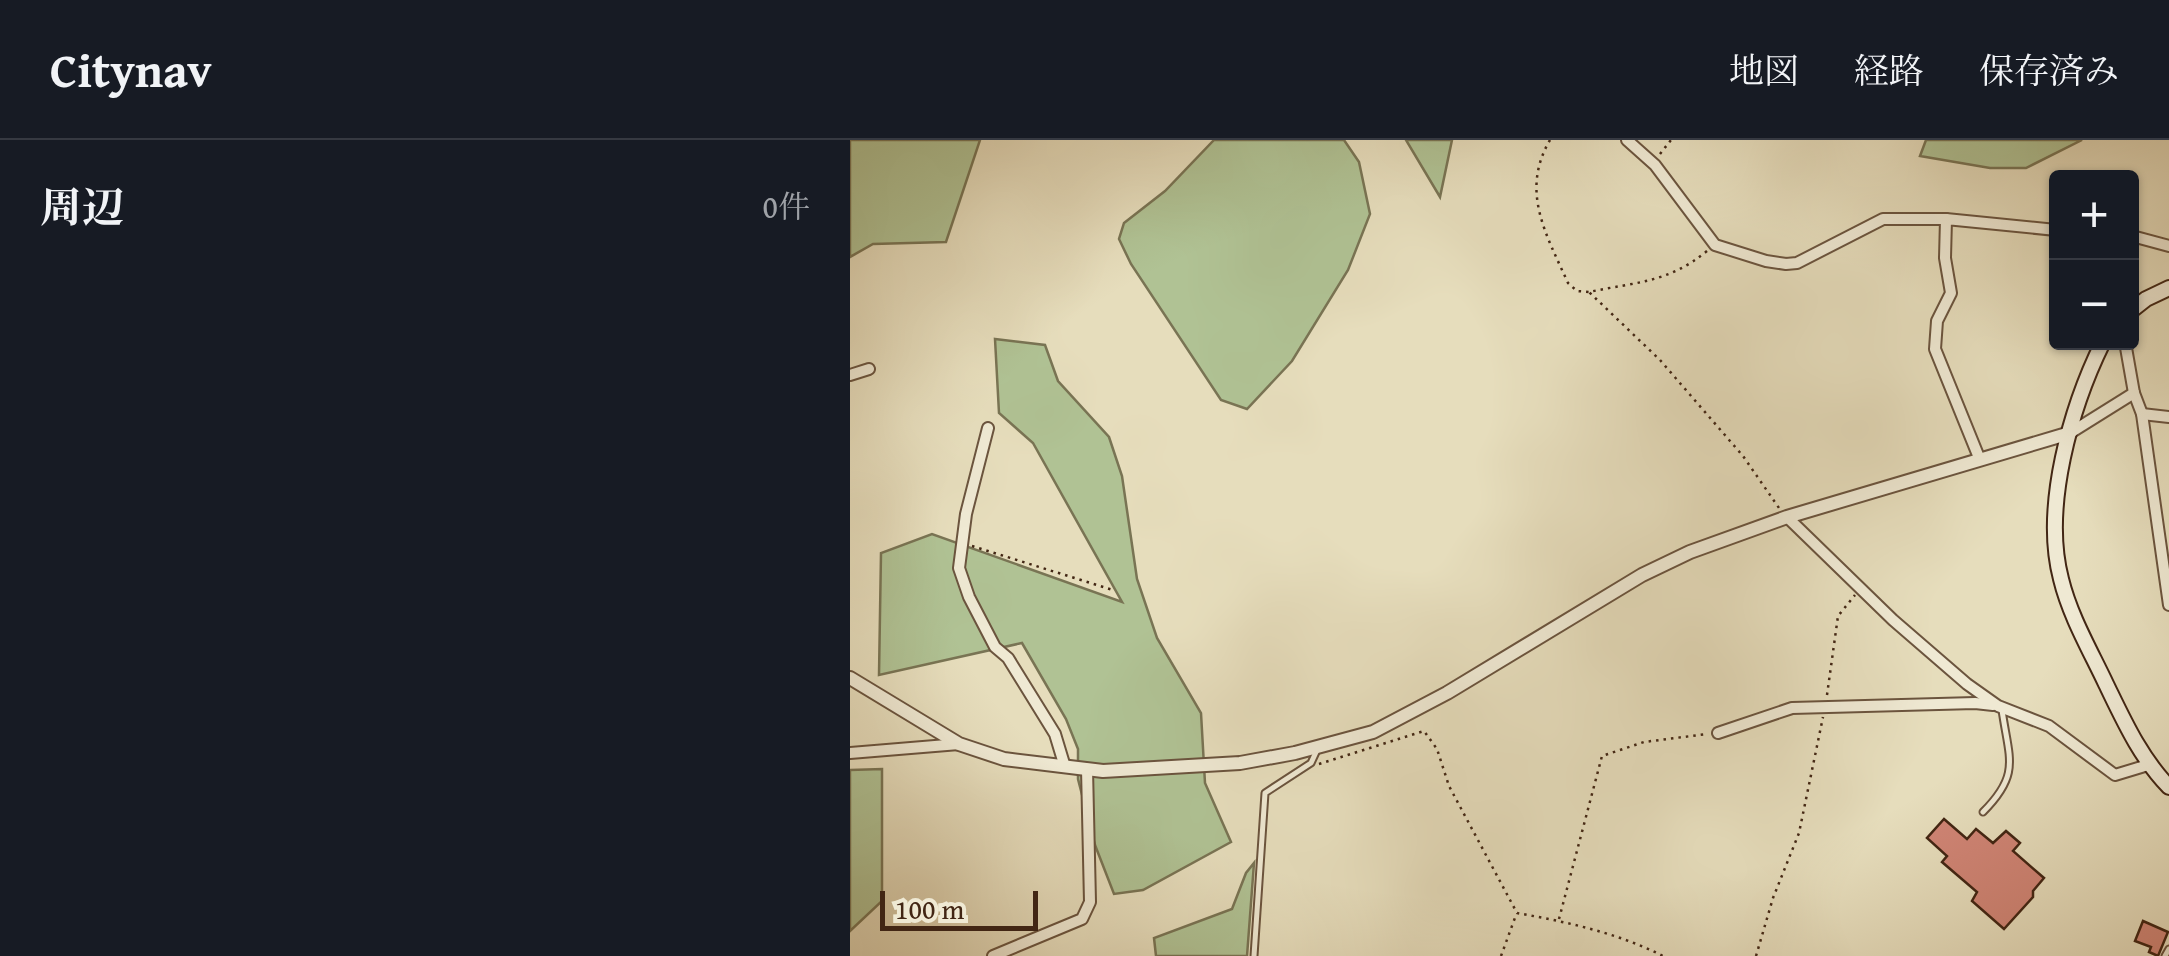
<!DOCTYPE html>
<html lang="ja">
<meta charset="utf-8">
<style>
body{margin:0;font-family:"Gentium Book Plus","Noto Serif JP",serif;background:#20242c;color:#f1f3f6}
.controls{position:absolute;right:30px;top:30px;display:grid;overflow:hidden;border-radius:10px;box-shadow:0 2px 8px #0004}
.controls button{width:90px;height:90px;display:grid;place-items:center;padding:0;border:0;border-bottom:2px solid #363941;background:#171b24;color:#f1f3f6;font:50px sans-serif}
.scale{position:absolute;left:30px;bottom:25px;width:158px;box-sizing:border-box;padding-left:10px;border:5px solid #422614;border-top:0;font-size:28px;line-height:35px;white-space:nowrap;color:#422614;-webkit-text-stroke:8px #efe9d3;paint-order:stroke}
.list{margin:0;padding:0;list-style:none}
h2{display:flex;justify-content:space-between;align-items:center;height:130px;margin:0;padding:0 40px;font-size:42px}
h2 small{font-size:32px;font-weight:400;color:#9ea1a6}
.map{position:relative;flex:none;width:1319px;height:816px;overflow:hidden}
header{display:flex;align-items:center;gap:60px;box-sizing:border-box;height:140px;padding:0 50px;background:#171b24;border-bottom:2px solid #363941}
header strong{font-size:48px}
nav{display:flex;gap:55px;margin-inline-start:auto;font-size:35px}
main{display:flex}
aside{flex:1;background:#171b24}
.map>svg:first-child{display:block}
.green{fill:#b0c294;stroke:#797454;stroke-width:2.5}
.building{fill:#d08576;stroke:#422614;stroke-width:2.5}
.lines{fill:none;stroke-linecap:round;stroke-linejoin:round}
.service-casing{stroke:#6b543e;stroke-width:9}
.minor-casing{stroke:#6b543e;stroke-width:14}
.tertiary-casing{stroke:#6b543e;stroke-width:16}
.secondary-casing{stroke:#422614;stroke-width:18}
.path{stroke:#422614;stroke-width:2.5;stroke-dasharray:2.5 5;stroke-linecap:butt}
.service{stroke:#efe9d3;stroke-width:5}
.minor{stroke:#efe9d3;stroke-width:10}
.tertiary{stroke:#efe9d3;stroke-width:12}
.secondary{stroke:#efe9d3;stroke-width:14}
</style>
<header>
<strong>Citynav</strong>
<nav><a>地図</a><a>経路</a><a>保存済み</a></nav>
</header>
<main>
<aside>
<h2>周辺<small>0件</small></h2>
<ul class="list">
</ul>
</aside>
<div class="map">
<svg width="1319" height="816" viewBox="0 0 1319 816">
<rect width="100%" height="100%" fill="#e6ddbc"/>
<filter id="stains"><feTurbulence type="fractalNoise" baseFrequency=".002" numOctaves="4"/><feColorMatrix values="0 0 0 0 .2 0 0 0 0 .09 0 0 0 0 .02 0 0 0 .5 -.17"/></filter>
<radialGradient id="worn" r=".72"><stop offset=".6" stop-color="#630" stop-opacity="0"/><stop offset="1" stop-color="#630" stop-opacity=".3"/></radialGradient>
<g class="green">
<polygon points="0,0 130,0 96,102 23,104 0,117"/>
<polygon points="364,0 494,0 509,22 520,74 498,130 442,221 397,269 371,260 281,124 269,99 274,83 315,51"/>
<polygon points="556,0 602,0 590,57"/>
<polygon points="1076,0 1232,0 1176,28 1140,28 1070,16"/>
<polygon points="145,199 195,205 208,241 259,297 272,336 287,439 307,498 351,573 355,643 381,702 293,750 264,754 245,705 228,639 228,609 216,579 172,503 29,535 31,413 82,394 272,462 183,303 149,273"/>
<polygon points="32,629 32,761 0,791 0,630"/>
<polygon points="404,723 397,816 306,816 304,798 382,769 396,733"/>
</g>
<g class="building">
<polygon points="1094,679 1117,699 1126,689 1143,703 1156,691 1170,703 1163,711 1194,738 1183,751 1183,757 1154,789 1122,761 1127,752 1092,722 1097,716 1077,698"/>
<polygon points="1293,781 1318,792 1308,816 1299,812 1301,807 1285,801"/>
</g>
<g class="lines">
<defs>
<g id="service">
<path d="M1133,672C1171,634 1159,619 1152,570"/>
<polyline points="404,816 415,653 461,623 467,610"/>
<polyline points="1315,816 1319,809"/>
</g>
<g id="minor">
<polyline points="777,0 805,25 865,105 916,121 936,124 947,123 1033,79 1096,79"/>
<polyline points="1282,96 1319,106"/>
<polyline points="1275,202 1284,253 1292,274 1319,465"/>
<polyline points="0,235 19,229"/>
<polyline points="1292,274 1319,277"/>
<polyline points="138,288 116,374 109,428 119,457 145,507 158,518 205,594 215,627"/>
<polyline points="1220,293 1284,253"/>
<polyline points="1130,320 1085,209 1087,181 1101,153 1095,118 1096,79 1206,90"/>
<polyline points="937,377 1043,480 1117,544 1148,566 1199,586 1265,635 1298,625"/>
<polyline points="868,593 942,568 1125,563 1143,565"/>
<polyline points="0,613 109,604"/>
<polyline points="143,816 232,779 240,762 237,629"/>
</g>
<polyline id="tertiary" points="0,538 109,604 154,619 253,631 390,623 445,613 523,592 597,553 792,435 840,412 937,377 1220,293"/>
<g id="secondary">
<polyline points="1282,170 1296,159 1319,148"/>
<path d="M1253,202C1221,267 1192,367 1211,439C1220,476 1240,510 1256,544C1274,581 1290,617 1319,647"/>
</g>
</defs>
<use href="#service" class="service-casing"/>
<use href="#minor" class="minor-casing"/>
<use href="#tertiary" class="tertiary-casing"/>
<use href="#secondary" class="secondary-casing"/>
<g class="path">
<path d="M700,0C670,51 696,94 718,143L727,151L739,152"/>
<polyline points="810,14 821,0"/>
<path d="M857,111C818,143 786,142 739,152L810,220L893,316L929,368"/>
<polyline points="122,406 263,450"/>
<polyline points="977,555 988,476 1005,455"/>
<path d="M469,624L574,591L587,609L599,646L667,773C717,782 768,793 813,816"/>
<polyline points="709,779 752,616 794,602 857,594"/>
<polyline points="651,816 666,775"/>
<polyline points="906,816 923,758 949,693 973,577"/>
</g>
<use href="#service" class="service"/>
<use href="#minor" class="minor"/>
<use href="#tertiary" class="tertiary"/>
<use href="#secondary" class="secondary"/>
</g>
<rect width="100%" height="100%" filter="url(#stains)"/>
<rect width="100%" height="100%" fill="url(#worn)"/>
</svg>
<div class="controls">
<button>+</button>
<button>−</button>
</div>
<div class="scale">100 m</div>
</div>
</main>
